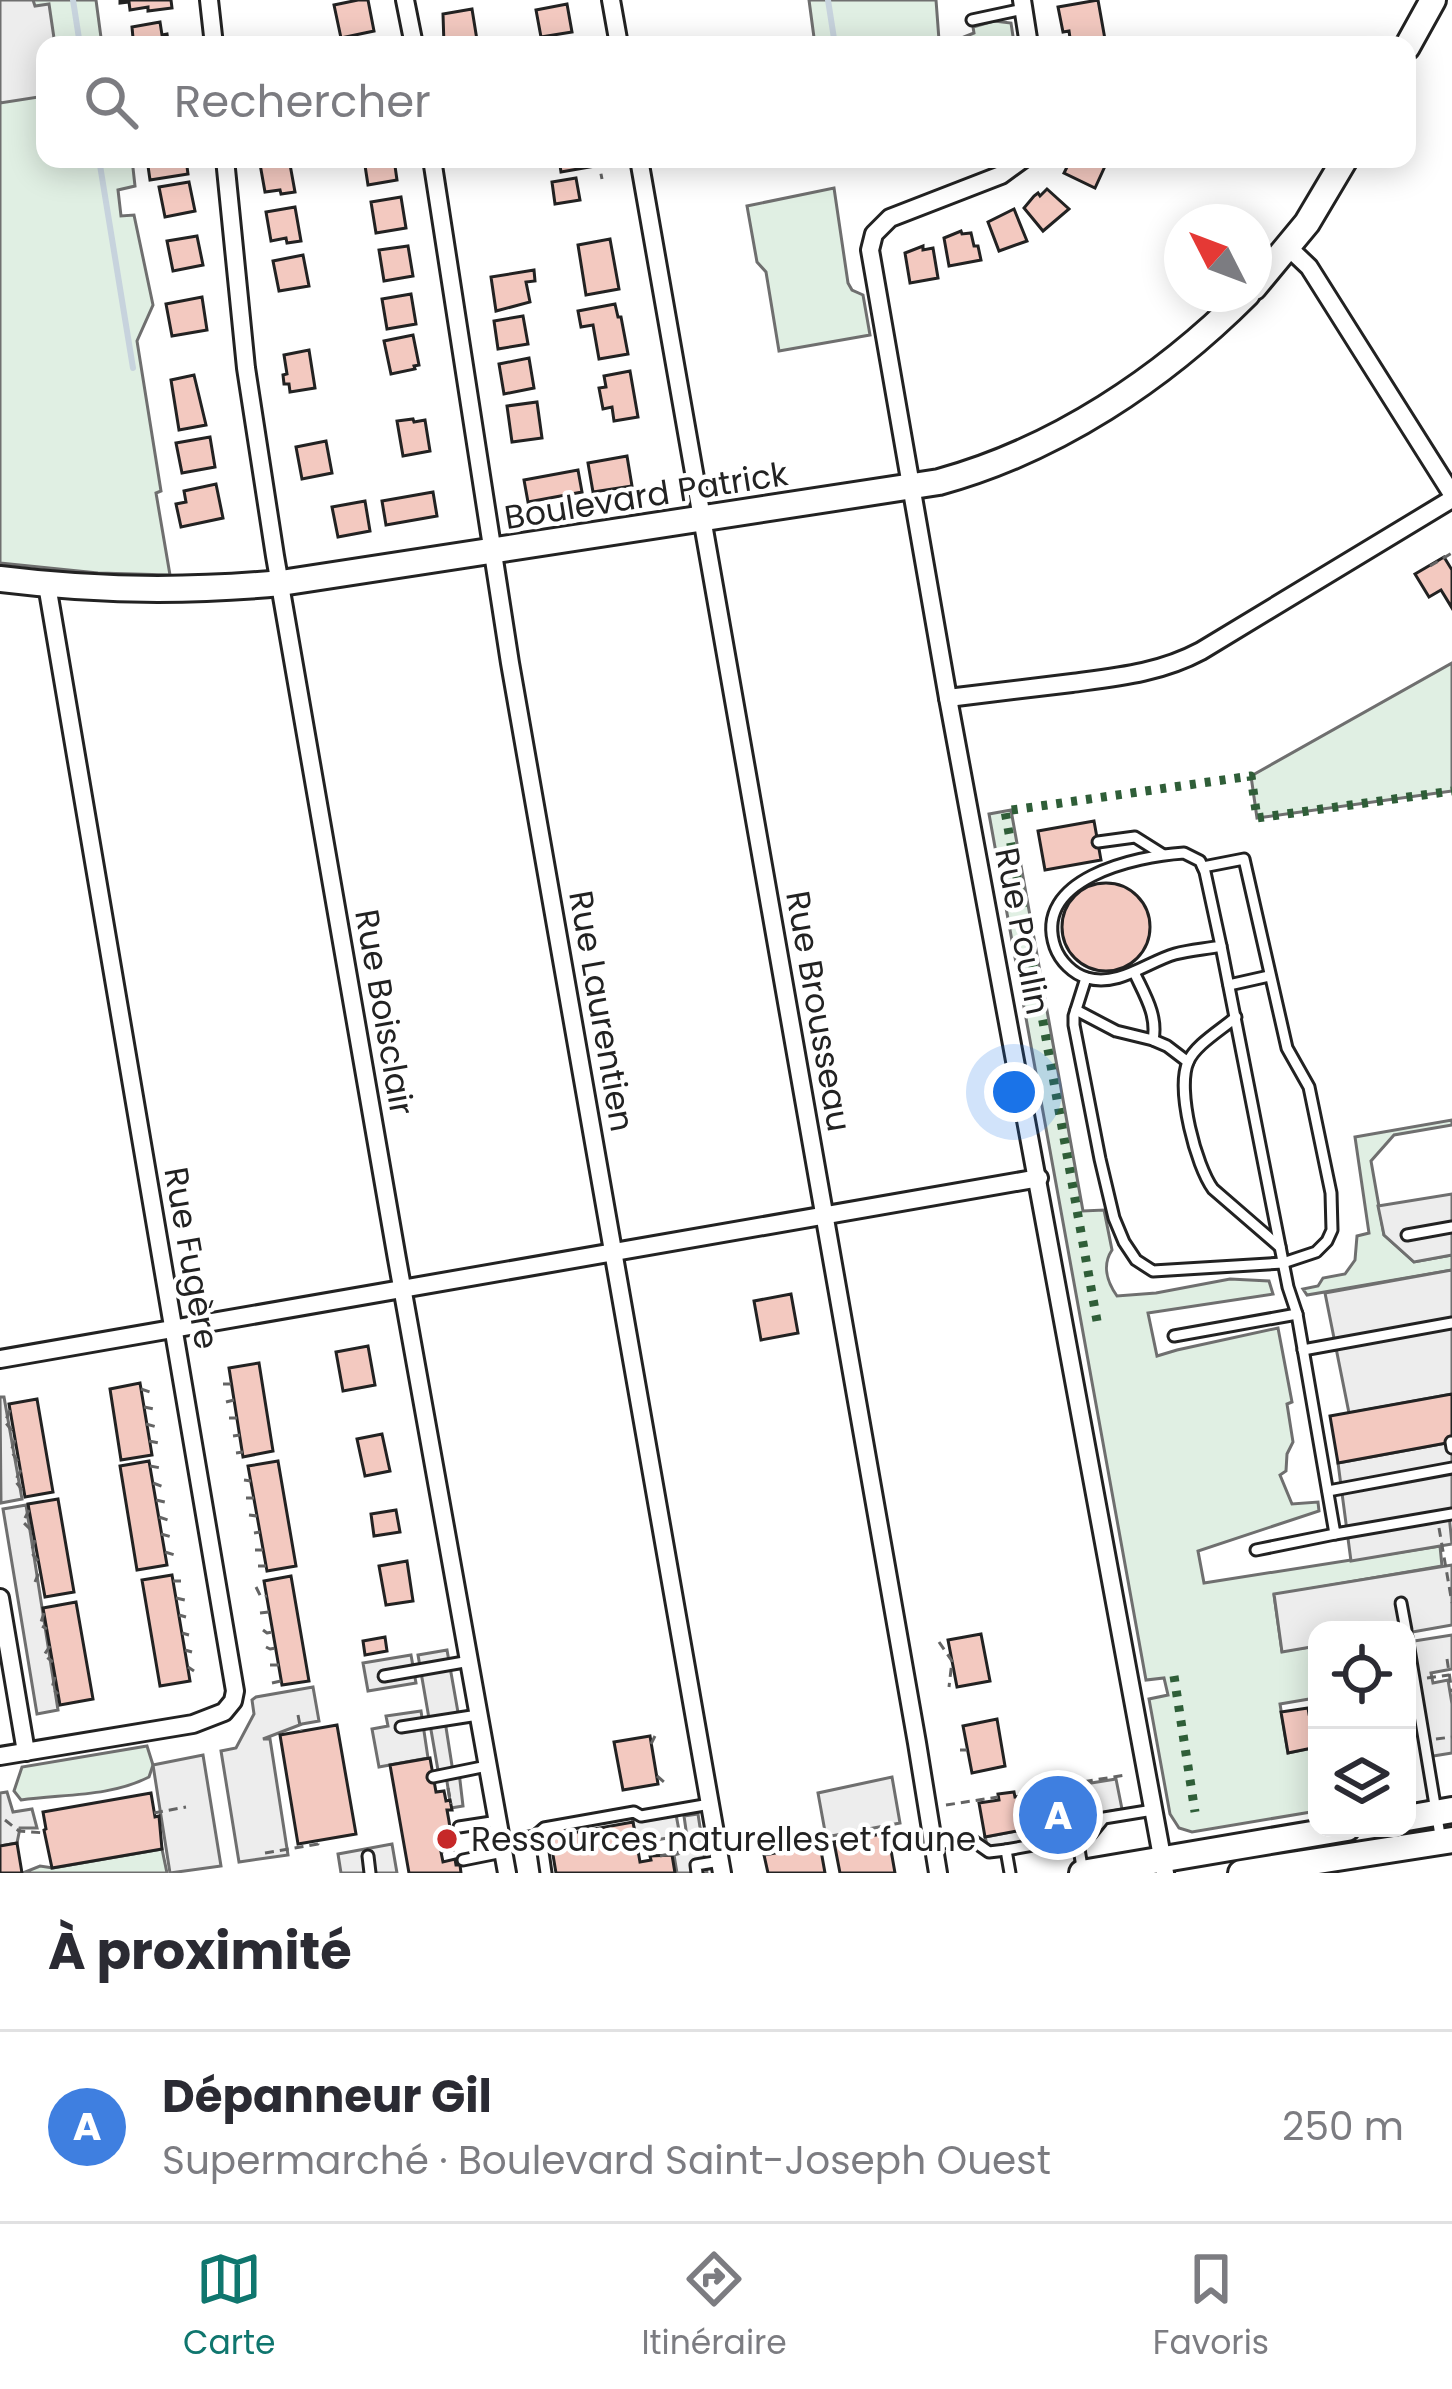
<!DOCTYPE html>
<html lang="fr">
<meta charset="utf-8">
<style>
body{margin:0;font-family:Poppins,sans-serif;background:#f2f2f3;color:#2b2b33}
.controls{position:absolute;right:36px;bottom:36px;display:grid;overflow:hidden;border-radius:24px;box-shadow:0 6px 30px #0003}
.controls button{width:108px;height:108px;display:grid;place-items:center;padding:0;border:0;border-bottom:3px solid #e1e1e2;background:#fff;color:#2b2b33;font:60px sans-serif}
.compass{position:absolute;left:1164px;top:204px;width:108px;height:108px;border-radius:50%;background:#fff;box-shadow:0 6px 30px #0003;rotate:312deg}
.you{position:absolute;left:1014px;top:1092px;width:42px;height:42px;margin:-30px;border:9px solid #fff;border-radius:50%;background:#1a73e8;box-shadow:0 0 0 18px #1a73e833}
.badge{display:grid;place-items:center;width:78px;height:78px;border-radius:50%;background:#0f766e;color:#fff;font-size:39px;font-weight:700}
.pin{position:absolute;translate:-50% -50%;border:6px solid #fff;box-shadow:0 3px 12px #0006}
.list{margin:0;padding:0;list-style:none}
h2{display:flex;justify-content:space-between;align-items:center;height:156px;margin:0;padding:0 48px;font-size:51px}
h2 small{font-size:39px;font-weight:400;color:#7c7c81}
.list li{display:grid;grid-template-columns:78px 1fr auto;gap:36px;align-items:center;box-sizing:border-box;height:192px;padding:0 48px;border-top:3px solid #e1e1e2}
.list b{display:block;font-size:45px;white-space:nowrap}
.list p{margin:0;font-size:39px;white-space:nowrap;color:#7c7c81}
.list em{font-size:39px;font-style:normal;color:#7c7c81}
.icon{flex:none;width:66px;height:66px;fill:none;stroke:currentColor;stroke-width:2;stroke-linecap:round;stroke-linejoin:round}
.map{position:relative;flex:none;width:1452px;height:1873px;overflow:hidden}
.search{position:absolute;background:#fff;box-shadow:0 6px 30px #0003;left:36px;right:36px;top:36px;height:132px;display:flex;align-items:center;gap:30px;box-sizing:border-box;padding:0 42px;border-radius:24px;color:#7c7c81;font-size:45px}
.sheet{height:348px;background:#fff}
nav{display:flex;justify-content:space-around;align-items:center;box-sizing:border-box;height:168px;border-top:3px solid #e1e1e2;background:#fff;font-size:33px;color:#7c7c81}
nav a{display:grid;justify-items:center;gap:6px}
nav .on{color:#0f766e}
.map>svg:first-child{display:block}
.green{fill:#e0efe3;stroke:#6f6f6f;stroke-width:3}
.parking{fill:#ededed;stroke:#6f6f6f;stroke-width:3}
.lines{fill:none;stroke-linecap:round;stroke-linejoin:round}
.stream{stroke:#c7d3dd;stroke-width:6}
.building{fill:#f3c9c0;stroke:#222;stroke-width:3}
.lane-casing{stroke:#222;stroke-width:15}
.street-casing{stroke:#222;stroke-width:22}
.secondary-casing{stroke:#222;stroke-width:30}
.path{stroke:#646464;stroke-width:3;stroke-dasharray:9 6;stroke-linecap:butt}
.lane{stroke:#fff;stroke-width:9}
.street{stroke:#fff;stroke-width:16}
.secondary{stroke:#fff;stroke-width:24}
.hedge{stroke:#2f5e38;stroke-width:9;stroke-dasharray:6 9;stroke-linecap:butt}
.poi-dot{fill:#c62828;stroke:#fff;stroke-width:4.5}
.labels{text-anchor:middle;stroke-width:9;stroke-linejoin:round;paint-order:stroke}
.street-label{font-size:33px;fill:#222;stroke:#fff}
.poi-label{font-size:33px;fill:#222;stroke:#fff;text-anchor:start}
</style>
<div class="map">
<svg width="1452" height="1873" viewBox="0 0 1452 1873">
<rect width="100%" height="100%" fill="#fff"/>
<g class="green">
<polygon points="0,0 96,0 102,45 45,45 45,159 132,159 135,186 118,190 121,216 134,215 153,305 137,341 161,491 156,493 170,575 98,573 0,563"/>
<polygon points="809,0 936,0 939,40 931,45 815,45"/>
<polygon points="994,21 1011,23 1014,43 944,45 974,33 973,27"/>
<polygon points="834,188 848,283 852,290 863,295 870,335 779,351 766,272 757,262 747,206"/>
<polygon points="1452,663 1452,791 1257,818 1251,776"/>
<path d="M1011,810L1083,1211L1104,1210L1112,1250C1102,1265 1107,1282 1117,1296L1156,1293L1230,1279L1269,1281L1273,1294L1148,1313L1157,1356L1177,1350L1278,1328L1292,1402L1287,1404L1293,1442L1287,1454L1286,1471L1280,1475L1292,1504L1318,1502L1319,1511L1198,1551L1204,1583L1440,1546L1442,1566L1274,1595L1282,1651L1317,1646V1657L1311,1659L1316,1688L1313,1690L1315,1698L1280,1704L1288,1753L1317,1747V1811L1192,1832L1179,1828L1170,1814L1149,1699L1168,1695L1164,1678L1146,1680L989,814Z"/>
<polygon points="1452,1120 1452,1125 1394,1135 1371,1161 1384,1235 1414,1262 1452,1255 1452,1270 1307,1295 1303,1289 1318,1286 1323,1278 1345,1274 1355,1260 1357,1236 1369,1233 1355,1137"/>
<path d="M147,1746L153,1765L149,1777C110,1797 64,1794 21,1800L14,1791L22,1767Z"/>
<polygon points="162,1849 167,1873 23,1873 40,1866 53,1868"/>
</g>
<g class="parking">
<polygon points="0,0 33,0 35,6 49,4 55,45 45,45 45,96 0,103"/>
<polygon points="1452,1194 1452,1255 1414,1262 1384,1235 1378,1206"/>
<polygon points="1452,1270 1452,1394 1349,1413 1325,1293"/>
<polygon points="0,1397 4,1397 22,1499 1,1503"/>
<polygon points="1452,1442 1452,1514 1449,1515 1452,1544 1351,1561 1338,1463"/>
<polygon points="26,1505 58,1710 37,1714 3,1509"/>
<polygon points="1452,1565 1452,1625 1407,1633 1407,1630 1317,1630 1317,1646 1282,1652 1274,1594"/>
<polygon points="1452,1635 1452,1669 1431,1673 1433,1683 1448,1680 1452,1704 1452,1753 1427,1757 1408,1642"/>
<polygon points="447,1650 459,1718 445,1721 453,1772 459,1772 463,1806 451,1808 446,1775 439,1776 418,1655"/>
<polygon points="411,1655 416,1683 368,1691 363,1663"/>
<polygon points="313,1687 319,1721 302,1724 263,1739 270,1739 288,1855 239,1862 221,1751 236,1748 254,1714 252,1700 256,1697"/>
<polygon points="421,1711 428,1758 379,1767 372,1729 388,1726 386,1716"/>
<polygon points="203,1755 221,1866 170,1873 153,1765"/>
<polygon points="892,1777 900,1823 826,1837 818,1793"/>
<polygon points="1116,1779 1122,1809 1091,1815 1085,1784"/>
<polygon points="7,1792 13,1812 32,1809 37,1828 20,1828 17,1843 0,1846 0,1793"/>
<polygon points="675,1809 680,1836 637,1843 632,1817"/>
<polygon points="698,1814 707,1873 677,1873 674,1855 689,1851 684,1816"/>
<polygon points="1091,1817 1094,1831 989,1852 985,1837"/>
<polygon points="392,1844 397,1873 341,1873 338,1854"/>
</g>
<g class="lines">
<g class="stream">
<polyline points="73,0 80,45"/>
<polyline points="828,0 835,45"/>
<polyline points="99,159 133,368"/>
</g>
</g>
<g class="building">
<polygon points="120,0 171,0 172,8 148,11 148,7 130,10 129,2 120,3"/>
<polygon points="358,0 368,0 374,31 341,38 334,5"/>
<polygon points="1098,0 1106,45 1071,45 1069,31 1063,32 1058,7"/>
<polygon points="567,4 572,32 541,37 536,10"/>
<polygon points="472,9 477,40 444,45 443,14"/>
<polygon points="160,22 162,35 167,34 168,41 174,41 175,45 125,45 124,39 133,38 132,27"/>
<polygon points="147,159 186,159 188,174 150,180"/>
<polygon points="289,159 295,192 281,194 280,190 265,192 260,164"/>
<polygon points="364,159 394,159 397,180 368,185"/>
<polygon points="559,159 593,159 595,166 561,172"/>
<polygon points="1071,159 1096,159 1106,164 1095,188 1064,173"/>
<polygon points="576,178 580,200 555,204 552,182"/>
<polygon points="189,182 195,211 165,217 159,187"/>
<polygon points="1047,189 1069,209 1043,231 1024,208 1034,196 1038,193 1040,196"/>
<polygon points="401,197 406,228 376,233 371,202"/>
<polygon points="295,207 301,241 287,243 286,238 271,241 266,212"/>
<polygon points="1014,209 1027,241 999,251 988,222"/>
<polygon points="961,231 962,234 971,233 974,246 978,246 981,260 949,266 944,238"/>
<polygon points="197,236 203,265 173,271 167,241"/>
<polygon points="610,239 619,289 586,295 578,245"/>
<polygon points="408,246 413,276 384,281 379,250"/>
<polygon points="923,246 923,250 933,248 938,278 910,283 905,253"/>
<polygon points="303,255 309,286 279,291 273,261"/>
<polygon points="534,270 535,281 526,282 530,302 496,311 491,277"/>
<polygon points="411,294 416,324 387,329 382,299"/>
<polygon points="202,297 207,330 172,336 166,304"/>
<polygon points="615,304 618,317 621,317 628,354 599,359 593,325 581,327 578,311"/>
<polygon points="523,316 528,344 498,349 494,321"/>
<polygon points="413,335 419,365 414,366 415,369 391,374 384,341"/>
<polygon points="309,350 315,388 290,392 289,384 284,384 283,375 287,374 284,355"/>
<polygon points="529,358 534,388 504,394 499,364"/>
<polygon points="630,371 638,417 614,421 612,407 603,409 599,388 606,387 604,376"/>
<polygon points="194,375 206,425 179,430 171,380"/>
<polygon points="537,402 542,438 512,442 507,406"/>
<polygon points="413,419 414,422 425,420 430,451 403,456 397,421"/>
<polygon points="210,437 215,467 182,473 176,443"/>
<polygon points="326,441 332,473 302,479 296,447"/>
<polygon points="627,456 632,486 593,492 588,463"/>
<polygon points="578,470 582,492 528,502 524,480"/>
<polygon points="216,484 223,518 181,527 176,504 186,502 184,491"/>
<polygon points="433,492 437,516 386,525 382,501"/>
<polygon points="365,501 370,531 338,537 332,507"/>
<polygon points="1444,557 1452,570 1452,608 1441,590 1429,597 1415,574"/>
<polygon points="1094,821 1101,860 1045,870 1038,831"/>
<circle cx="1106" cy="927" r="44"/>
<polygon points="791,1294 798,1333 761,1340 754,1301"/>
<polygon points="368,1346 375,1385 343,1391 336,1352"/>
<polygon points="259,1363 273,1451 243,1457 229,1368"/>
<polygon points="140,1383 152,1455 121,1460 110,1389"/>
<polygon points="1452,1394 1452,1442 1338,1463 1330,1416"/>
<polygon points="37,1399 53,1492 25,1497 9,1404"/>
<polygon points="382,1434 390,1471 365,1476 357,1439"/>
<polygon points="149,1461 167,1565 137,1570 120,1466"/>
<polygon points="278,1461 296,1566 267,1571 248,1466"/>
<polygon points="58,1499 74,1592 45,1597 28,1504"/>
<polygon points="396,1510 400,1532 374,1536 371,1514"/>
<polygon points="407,1561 413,1601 386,1605 379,1566"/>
<polygon points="172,1575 190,1681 160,1686 142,1580"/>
<polygon points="291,1576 309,1681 282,1685 264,1581"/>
<polygon points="76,1602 93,1699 60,1705 43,1608"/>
<polygon points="981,1634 990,1681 957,1687 948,1640"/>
<polygon points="385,1637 387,1651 365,1655 363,1641"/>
<polygon points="1308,1708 1309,1714 1317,1713 1317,1747 1288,1753 1281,1712"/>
<polygon points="997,1719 1005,1766 972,1773 963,1726"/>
<polygon points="337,1725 356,1834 298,1844 280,1735"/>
<polygon points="650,1736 658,1784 623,1790 614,1742"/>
<polygon points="430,1758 436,1792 444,1791 446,1801 450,1800 452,1810 447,1810 449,1821 451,1836 455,1835 456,1844 452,1844 453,1850 441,1852 443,1862 455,1859 456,1865 460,1865 461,1873 409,1873 390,1765"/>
<polygon points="1068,1782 1069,1787 1085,1784 1091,1817 985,1837 979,1803 999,1800 998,1794 1014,1792 1015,1797 1051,1790 1050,1786"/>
<polygon points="151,1793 155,1817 159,1816 162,1849 52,1868 44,1830 46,1829 43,1812"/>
<polygon points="633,1822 640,1862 651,1860 650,1856 672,1855 675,1873 556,1873 550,1837"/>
<polygon points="888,1833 895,1873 840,1873 834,1842"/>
<polygon points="17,1843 22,1873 0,1873 0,1846"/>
<polygon points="820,1845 825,1873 768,1873 764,1855"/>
</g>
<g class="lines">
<defs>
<g id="lane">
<polyline points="972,20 1023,9"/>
<polyline points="1098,842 1135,837 1162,854"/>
<path d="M1184,853L1200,861L1205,872L1221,946C1206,949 1190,950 1175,954C1147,962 1119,987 1087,978C1073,974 1060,961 1055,947C1032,879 1135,856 1184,853Z"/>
<polyline points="1221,946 1288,1287 1297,1314 1335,1534 1452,1514"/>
<path d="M1134,972C1144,994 1158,1015 1153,1040"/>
<polyline points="1086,978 1074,1016 1074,1025 1100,1159 1114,1218 1124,1242 1136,1260 1153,1271 1283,1263 1316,1252 1327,1241 1332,1230 1331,1193 1309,1087 1287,1048 1244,859 1203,867"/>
<polyline points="1229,985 1269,976"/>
<polyline points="1076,1010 1116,1031 1153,1040 1167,1046 1188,1062"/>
<path d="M1236,1017C1221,1030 1195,1045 1188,1062C1176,1090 1196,1166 1213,1189L1280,1247"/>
<polyline points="1407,1235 1452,1227"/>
<polyline points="1174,1336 1297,1314"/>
<polyline points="1303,1350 1452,1323"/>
<polyline points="1451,1442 1452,1448"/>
<polyline points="1328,1491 1452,1468"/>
<polyline points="1256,1550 1335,1534"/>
<polyline points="1401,1603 1406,1630"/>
<polyline points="1407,1637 1441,1841"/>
<polyline points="384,1676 470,1661"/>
<polyline points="401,1727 478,1715"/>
<polyline points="433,1777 487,1766"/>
<polyline points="459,1827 498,1821"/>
<polyline points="535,1836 544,1828 634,1812 641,1816 710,1804"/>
<polyline points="1077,1837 1091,1834 1104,1818 1153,1810"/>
<polyline points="501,1842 535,1836 542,1845 546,1873"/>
<polyline points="933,1845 969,1838 989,1852 1006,1850"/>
<polyline points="368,1856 370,1873"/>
<polyline points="463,1860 503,1852"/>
<polyline points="697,1873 696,1865 720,1861"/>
<polyline points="1010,1873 1006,1850 1077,1837 1083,1873"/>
</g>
<g id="street">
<polyline points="209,0 214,45"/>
<polyline points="405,0 414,45"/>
<polyline points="611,0 619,45"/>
<polyline points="1022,0 1029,45"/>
<polyline points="225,159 246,368 275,556 397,1259 507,1873"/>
<polyline points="432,159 510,663 722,1873"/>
<polyline points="639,159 917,1743 938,1873"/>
<polyline points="1023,159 1001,175 890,218 874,234 870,250 948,698 1165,1873"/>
<polyline points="1288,247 1309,267 1452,494"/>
<path d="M948,698C990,693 1031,688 1072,683C1117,677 1160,673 1201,651L1452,499"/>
<polyline points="0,1359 1039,1178"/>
<polyline points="0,1598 26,1752"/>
<polyline points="0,1756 193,1724 224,1712 233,1701 235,1691 47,585"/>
</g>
<g id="secondary">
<polyline points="1407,47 1433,0"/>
<polyline points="1254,287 1307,223 1345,159"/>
<path d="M0,579C95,591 186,592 281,583L939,482C1056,450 1162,379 1247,294"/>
<polyline points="1407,1818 1452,1810"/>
<polyline points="1082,1873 1347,1828"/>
<polyline points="1241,1873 1452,1840"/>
</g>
</defs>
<use href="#lane" class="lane-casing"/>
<use href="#street" class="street-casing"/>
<use href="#secondary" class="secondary-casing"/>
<g class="path">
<polyline points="598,159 602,179"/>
<polyline points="1430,566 1452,553"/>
<polyline points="223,1384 231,1384"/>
<polyline points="141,1389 150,1392"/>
<polyline points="226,1402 234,1400"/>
<polyline points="144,1407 154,1409"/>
<polyline points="10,1410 5,1422 14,1433"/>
<polyline points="229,1418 237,1418"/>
<polyline points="146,1424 157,1427"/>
<polyline points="233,1436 240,1435"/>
<polyline points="15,1440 11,1451 19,1463"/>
<polyline points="149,1441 159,1443"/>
<polyline points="236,1453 243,1452"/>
<polyline points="150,1466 161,1468"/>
<polyline points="21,1470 15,1481 24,1492"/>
<polyline points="244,1480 251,1481"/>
<polyline points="153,1483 164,1487"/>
<polyline points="246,1498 254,1498"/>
<polyline points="156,1500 165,1502"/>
<polyline points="29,1510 23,1522 33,1532"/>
<polyline points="249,1515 257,1516"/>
<polyline points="159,1517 168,1520"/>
<polyline points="1439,1528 1452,1603"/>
<polyline points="254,1533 260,1532"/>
<polyline points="161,1534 172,1537"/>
<polyline points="35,1540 31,1552 38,1561"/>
<polyline points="255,1550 263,1550"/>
<polyline points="165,1552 175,1555"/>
<polyline points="258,1566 266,1566"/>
<polyline points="173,1581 181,1581"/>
<polyline points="35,1582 40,1570"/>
<polyline points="256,1587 261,1597 267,1596"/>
<polyline points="176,1598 185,1600"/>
<polyline points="44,1613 40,1625 47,1629"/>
<polyline points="260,1613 270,1612"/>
<polyline points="179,1615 186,1617"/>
<polyline points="263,1630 267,1633 273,1632"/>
<polyline points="182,1633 189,1635"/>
<polyline points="939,1642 952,1661 949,1687"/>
<polyline points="50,1646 44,1655 53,1662"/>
<polyline points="266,1647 270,1649 276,1648"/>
<polyline points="185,1650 192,1652"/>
<polyline points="1447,1659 1452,1692"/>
<polyline points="270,1665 279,1665"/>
<polyline points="188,1667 194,1671"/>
<polyline points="55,1677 52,1688 58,1694"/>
<polyline points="1427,1678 1449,1675"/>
<polyline points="272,1683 281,1681"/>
<polyline points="298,1715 301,1731"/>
<polyline points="1436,1739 1452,1737"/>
<polyline points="651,1744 655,1736"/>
<polyline points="960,1750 967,1750"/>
<polyline points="657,1776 664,1782"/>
<polyline points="1069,1784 1126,1775"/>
<polyline points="448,1788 451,1804"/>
<polyline points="946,1805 998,1797"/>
<polyline points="154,1813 186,1807"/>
<polyline points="5,1820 19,1831 45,1833"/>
<polyline points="634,1828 636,1839"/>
<polyline points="265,1853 318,1844 317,1841"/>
<polyline points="660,1856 689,1850 692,1838"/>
</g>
<use href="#lane" class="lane"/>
<use href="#street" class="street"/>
<use href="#secondary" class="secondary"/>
<g class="hedge">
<polyline points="1097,1321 1005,811 1251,776 1257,818 1452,791"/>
<polyline points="1174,1676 1195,1812"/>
</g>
</g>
<circle class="poi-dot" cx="447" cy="1839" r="12"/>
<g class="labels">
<g class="street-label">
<text transform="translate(646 495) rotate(-9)" y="12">Boulevard Patrick</text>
<text transform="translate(1023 931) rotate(79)" y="12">Rue Poulin</text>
<text transform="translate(602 1011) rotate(80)" y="12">Rue Laurentien</text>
<text transform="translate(819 1011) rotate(80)" y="12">Rue Brousseau</text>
<text transform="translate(385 1012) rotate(80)" y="12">Rue Boisclair</text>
<text transform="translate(192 1258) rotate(80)" y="12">Rue Fugère</text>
</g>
<g class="poi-label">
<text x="471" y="1851">Ressources naturelles et faune</text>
</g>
</g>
</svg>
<div class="controls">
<button><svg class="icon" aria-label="locate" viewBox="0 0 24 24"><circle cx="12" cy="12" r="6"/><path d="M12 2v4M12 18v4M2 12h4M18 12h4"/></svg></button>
<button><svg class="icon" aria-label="layers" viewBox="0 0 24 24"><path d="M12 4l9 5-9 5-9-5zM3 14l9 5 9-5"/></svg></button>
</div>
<svg class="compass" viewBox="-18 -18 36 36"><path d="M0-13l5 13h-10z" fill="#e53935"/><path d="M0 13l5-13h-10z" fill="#7c7c81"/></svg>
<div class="you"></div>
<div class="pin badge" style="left:1058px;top:1815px;background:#3f7fe0">A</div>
<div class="search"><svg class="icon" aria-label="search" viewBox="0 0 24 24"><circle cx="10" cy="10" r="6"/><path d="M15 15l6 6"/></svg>Rechercher</div>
</div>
<section class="sheet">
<h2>À proximité<small></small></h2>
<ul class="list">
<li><span class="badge" style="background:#3f7fe0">A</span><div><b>Dépanneur Gil</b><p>Supermarché · Boulevard Saint-Joseph Ouest</p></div><em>250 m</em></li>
</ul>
</section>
<nav>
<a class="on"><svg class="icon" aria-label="map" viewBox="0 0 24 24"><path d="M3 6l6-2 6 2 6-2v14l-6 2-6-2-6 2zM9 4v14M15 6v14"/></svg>Carte</a>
<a><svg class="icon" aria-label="directions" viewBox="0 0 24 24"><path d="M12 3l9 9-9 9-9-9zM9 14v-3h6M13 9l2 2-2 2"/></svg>Itinéraire</a>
<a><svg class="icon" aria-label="saved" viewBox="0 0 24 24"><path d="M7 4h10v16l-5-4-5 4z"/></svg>Favoris</a>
</nav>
